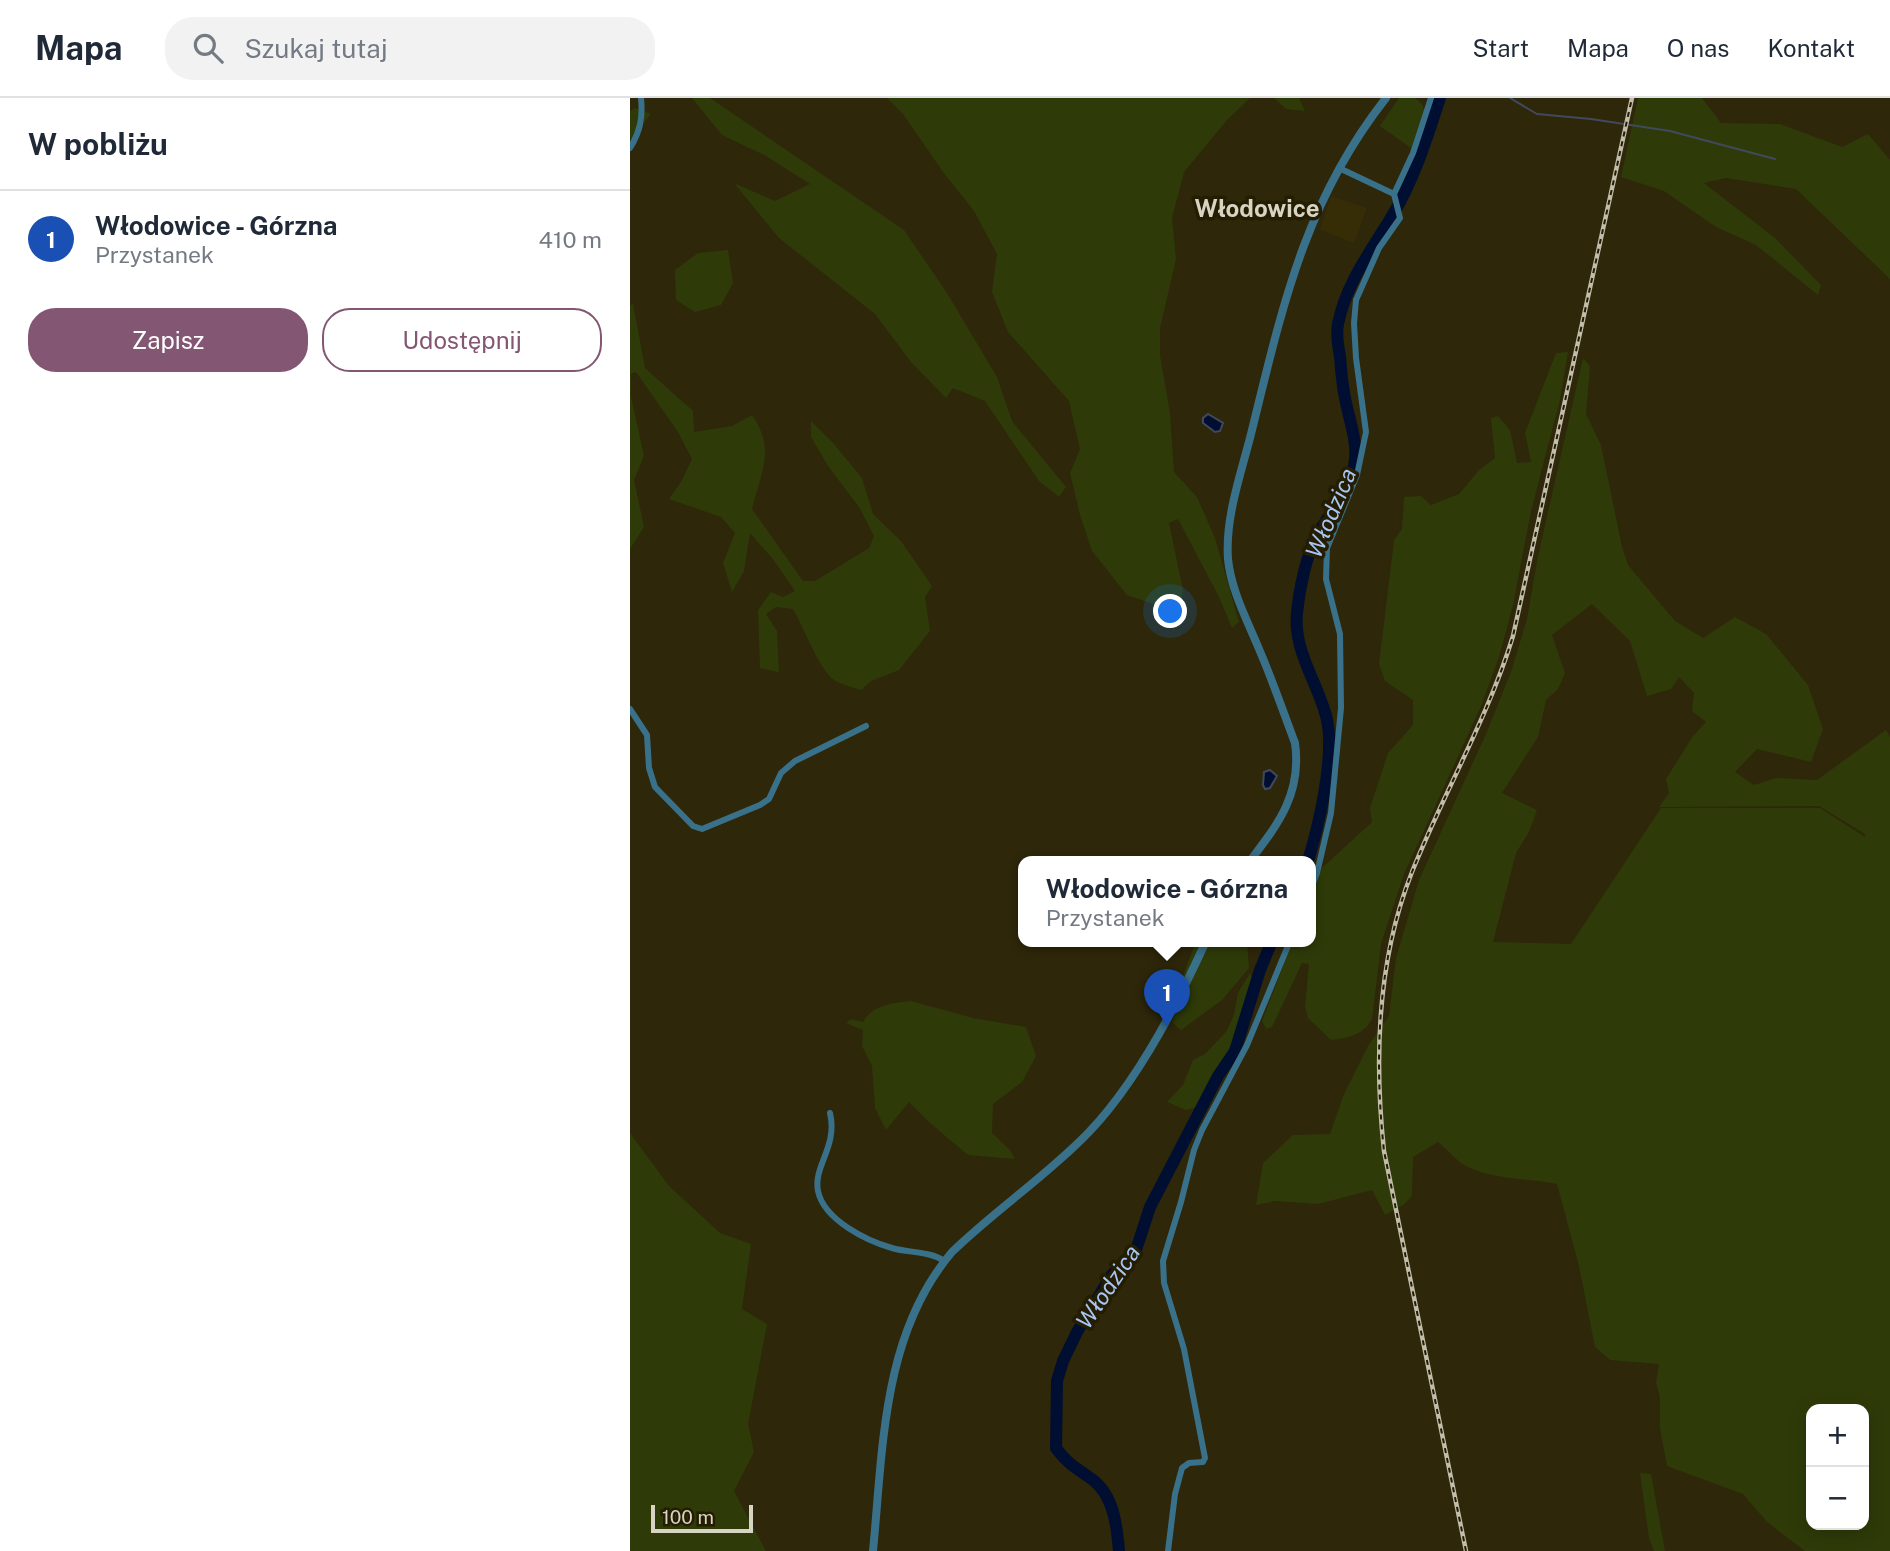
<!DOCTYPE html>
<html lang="pl">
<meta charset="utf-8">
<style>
body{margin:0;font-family:"Public Sans",sans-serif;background:#f2f2f3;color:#1f2937}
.controls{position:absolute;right:21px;bottom:21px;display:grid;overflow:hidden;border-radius:14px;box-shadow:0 4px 18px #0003}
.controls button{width:63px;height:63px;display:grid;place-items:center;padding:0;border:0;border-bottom:2px solid #e0e1e3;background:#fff;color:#1f2937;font:35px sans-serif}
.scale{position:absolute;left:21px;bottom:18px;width:102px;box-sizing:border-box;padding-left:7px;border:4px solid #d8d4c4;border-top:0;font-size:19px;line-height:24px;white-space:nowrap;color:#d8d4c4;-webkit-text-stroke:5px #241d02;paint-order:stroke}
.you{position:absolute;left:541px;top:514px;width:24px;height:24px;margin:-18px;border:5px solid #fff;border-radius:50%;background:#1a73e8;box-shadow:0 0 0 10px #1a73e833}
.badge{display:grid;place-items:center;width:46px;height:46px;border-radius:50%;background:#835673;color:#fff;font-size:23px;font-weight:700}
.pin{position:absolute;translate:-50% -58px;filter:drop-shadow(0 2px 4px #0008)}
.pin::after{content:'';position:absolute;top:37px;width:24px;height:21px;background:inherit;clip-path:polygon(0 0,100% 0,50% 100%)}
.popup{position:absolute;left:388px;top:758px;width:298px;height:91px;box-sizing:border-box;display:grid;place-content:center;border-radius:14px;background:#fff;filter:drop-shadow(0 2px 5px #0005);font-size:23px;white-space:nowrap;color:#747a83}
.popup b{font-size:26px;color:#1f2937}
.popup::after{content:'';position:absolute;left:50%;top:100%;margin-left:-14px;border:14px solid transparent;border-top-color:#fff}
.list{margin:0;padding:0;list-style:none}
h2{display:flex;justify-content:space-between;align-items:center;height:91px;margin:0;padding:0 28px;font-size:30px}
h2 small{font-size:23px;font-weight:400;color:#747a83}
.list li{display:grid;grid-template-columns:46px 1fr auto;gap:21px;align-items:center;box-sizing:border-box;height:98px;padding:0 28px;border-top:2px solid #e0e1e3}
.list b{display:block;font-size:26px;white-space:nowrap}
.list p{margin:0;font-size:23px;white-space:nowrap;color:#747a83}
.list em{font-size:23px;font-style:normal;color:#747a83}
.actions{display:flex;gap:14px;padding:21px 28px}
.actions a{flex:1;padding:16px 0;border:2px solid #835673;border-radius:28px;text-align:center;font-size:24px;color:#835673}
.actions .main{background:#835673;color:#fff}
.icon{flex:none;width:38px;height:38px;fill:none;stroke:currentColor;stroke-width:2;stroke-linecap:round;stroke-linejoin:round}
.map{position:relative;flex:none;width:1260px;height:1453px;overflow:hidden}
header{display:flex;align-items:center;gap:42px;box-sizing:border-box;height:98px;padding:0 35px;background:#fff;border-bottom:2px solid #e0e1e3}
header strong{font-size:33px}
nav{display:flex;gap:38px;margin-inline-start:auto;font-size:24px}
.search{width:490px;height:63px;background:#f2f2f3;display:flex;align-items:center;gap:18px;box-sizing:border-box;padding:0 24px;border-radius:28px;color:#747a83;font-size:26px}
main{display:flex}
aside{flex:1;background:#fff}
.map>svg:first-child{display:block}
.built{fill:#362d06}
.green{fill:#2e3b08;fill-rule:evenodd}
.water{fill:#000e32;stroke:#41495e;stroke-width:2}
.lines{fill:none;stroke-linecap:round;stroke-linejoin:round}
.stream{stroke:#41495e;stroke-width:2}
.river{stroke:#000e32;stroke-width:12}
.minor{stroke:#3a718a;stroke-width:6}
.tertiary{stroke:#3a718a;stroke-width:8}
.rail-casing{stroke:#c2bdab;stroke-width:4.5}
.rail{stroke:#241d02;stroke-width:2;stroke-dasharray:5;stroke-linecap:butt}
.labels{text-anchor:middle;stroke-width:7;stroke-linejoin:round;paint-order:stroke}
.water-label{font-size:23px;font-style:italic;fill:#a7c6f6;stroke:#241d02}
.quarter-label{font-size:24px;font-weight:bold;fill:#d8d4c4;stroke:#241d02}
</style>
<header>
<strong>Mapa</strong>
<div class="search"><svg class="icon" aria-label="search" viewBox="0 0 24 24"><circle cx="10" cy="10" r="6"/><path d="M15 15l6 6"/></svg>Szukaj tutaj</div>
<nav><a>Start</a><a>Mapa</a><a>O nas</a><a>Kontakt</a></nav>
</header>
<main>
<aside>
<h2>W pobliżu<small></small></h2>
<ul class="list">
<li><span class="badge" style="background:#1a4fb4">1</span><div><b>Włodowice - Górzna</b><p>Przystanek</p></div><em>410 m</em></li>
</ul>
<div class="actions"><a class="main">Zapisz</a><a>Udostępnij</a></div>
</aside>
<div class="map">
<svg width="1260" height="1453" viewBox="0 0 1260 1453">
<rect width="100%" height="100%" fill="#2e270a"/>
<polygon class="built" points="701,98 737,110 724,145 690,132"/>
<g class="green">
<polygon points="62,0 80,0 274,132 317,195 367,279 382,323 436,389 429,399 409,383 355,303 323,290 316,300 281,264 245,216 149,140 104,85 145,103 180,86 136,58 92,37"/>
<polygon points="257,0 620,0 597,22 554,74 542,120 546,161 530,230 530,257 540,315 544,374 567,399 585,440 609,524 602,530 589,499 548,421 539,425 553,492 551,510 532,509 497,497 462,453 450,417 440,375 450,351 439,303 378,234 362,194 367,156 344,113 313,74 273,16"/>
<polygon points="644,0 669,0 675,13 656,11"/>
<polygon points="769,0 785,0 792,6 794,12 781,50 750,28"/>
<polygon points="1008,0 1072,0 1091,25 1150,26 1212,49 1238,36 1260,62 1260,181 1166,91 1096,80 1074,85 1145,140 1191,187 1188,197 1126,147 1086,129 1034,93 991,79"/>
<polygon points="5,10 21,16 0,42 0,13"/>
<polygon points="98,152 103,185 91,207 65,214 46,202 45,172 68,155"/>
<path d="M3,206L15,270L63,313L64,334L102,328L122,317C146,351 131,374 122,411L173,483H185L239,450L244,438L229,409L198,368L181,339V323L204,346L232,380L243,416L271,443L302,488L295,499L300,533L269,572L241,583L231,592C222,589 212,587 204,582C190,573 173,528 163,511L146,509L136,516L147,533L149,574L130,570L128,512L141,494L153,499L165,493L142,460L120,435L114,473L102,494L93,465L105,435L91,419L39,401L51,384L62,361L48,334L6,274L1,276V298L14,358L4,382L14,429L0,451V207Z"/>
<path d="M938,254L930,302L901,413L883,507L869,559L852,606L774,776L751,846L742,921C733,937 719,940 701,942L678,920L675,909L679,866L672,865L642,929L636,931L632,923L663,843H680L681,797L692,770L742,724L740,710L758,655L783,627V602L755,583L749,566L763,451L764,442L772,431L774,399L791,398L801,407L829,396L849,372L865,360L861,320L868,318L880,332L887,365L901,364L895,335L926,255Z"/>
<path d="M953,260L960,268L956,316L971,347L992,449L998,467L1045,523L1073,540L1105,519L1136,536L1178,587L1193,631L1181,664L1127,651L1105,674L1124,687L1146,680L1187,682L1256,632L1260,639V1453H1175L1137,1424L1113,1396L1037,1368L1030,1330V1300L1026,1284L1029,1266L980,1262L965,1249L949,1168L927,1086C898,1080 865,1082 838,1069C827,1064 817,1051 808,1044L783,1059L782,1098L773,1107L755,1117L742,1092L688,1106L645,1103L626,1107L633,1065L663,1037L700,1036L714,996L738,948L759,918L766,860L789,782L856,636L881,574L897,521L908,458ZM962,506L1000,543L1017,598L1041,591L1049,579L1064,595L1062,613L1076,624L1063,638L1036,681L1039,695L1029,709L1189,708L1235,736V739L1190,710H1031L941,846L863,844L886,755L899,734L907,712L872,695L908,639L916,602L928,591L935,575L922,537ZM1181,1311H1234V1427H1181Z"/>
<polygon points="566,843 617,843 619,870 592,902 551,932 542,924 552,900 553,878"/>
<polygon points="620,875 622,880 613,911 602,965 580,1006 556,1012 537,1004 553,987 563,962 575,956 596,934 604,917 608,895"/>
<path d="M281,903L343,920L396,929L406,958L392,984L363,1006L362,1035L380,1052L385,1061L338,1057L300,1025L279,1004L256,1032L245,1010L242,968L232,948L233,932L216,925L221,921L233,924C244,906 262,905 281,903Z"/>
<polygon points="0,1035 39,1088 90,1135 121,1146 112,1211 137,1226 118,1326 124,1354 104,1393 136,1453 0,1453"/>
<polygon points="1010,1375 1021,1376 1035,1453 1024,1453 1019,1440"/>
</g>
<g class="water">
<polygon points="578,316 593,325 590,333 585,334 573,325 573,320"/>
<polygon points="640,672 647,678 640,690 635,691 633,687 634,674"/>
</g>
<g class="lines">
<polyline class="stream" points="880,0 907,16 961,21 1040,33 1145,61"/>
<g class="river">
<path d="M678,763C689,727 705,658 697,622C689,586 663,554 667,515C669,493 676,457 687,438C698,416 720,393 724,368C729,346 719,322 715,300C712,286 711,272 710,258C708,248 706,236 708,226C716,185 741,153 762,118C784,82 797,40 810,0"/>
<path d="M489,1453C487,1429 484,1398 463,1382C447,1370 439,1368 426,1350L427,1283L433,1263L447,1234L481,1178L506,1152L520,1109L588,978L605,953L630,872L642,843"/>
</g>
<g class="minor">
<path d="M0,50C10,34 13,20 11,0"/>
<polyline points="764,96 783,55 801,0"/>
<polyline points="0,611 17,637 19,670 25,689 63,728 72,731 130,707 139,701 151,675 165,663 236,628"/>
<polyline points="680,792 687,775 701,715 711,610 710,536 696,481 697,450 727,377 736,334 726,260 724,225 726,202 749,150 770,120 764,96 709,70"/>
<path d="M200,1015C208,1049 183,1068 188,1093C194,1122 237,1143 262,1150C279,1155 300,1153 314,1163"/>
<polyline points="538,1453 545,1396 552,1370 559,1365 573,1364 575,1360 554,1251 534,1185 533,1163 551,1104 564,1052 572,1032 617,947 660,843"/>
</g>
<g class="tertiary">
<path d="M620,763C649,725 672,695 665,645C653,613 642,581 629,551C617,522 601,492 598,461C595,419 611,376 621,336C652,211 674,104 756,0"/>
<path d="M243,1453C253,1351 252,1236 322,1154C365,1112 418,1077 459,1034C507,984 547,907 576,843"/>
</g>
<defs>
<path id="rail" d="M836,1453L754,1053C744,960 747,862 782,774C814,694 858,620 883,538L1002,0"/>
</defs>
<use href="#rail" class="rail-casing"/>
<use href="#rail" class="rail"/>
</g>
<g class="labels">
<g class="water-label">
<text transform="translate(701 415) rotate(-67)" y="8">Włodzica</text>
<text transform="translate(478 1189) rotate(-56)" y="8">Włodzica</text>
</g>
<g class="quarter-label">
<text x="627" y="119">Włodowice</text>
</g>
</g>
</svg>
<div class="controls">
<button>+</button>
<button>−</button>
</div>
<div class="scale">100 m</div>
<div class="you"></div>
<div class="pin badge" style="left:537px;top:929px;background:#1a4fb4">1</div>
<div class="popup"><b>Włodowice - Górzna</b>Przystanek</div>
</div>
</main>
